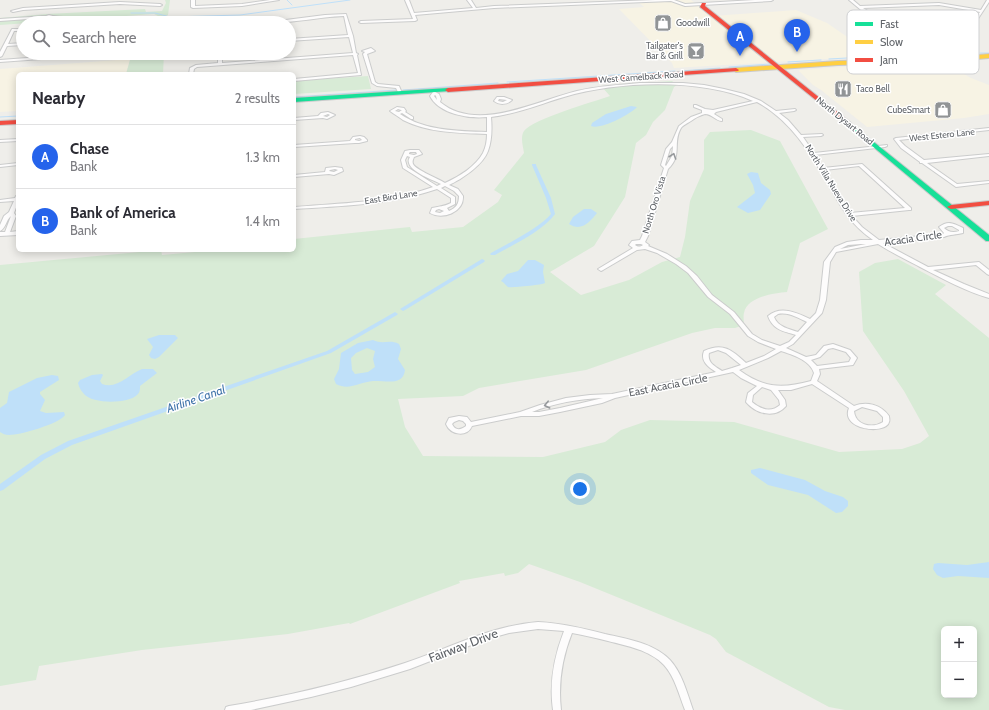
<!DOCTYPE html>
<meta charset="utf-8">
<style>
body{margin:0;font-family:Cabin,sans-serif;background:#f2f2f3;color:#2b2b33}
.controls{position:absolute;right:12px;bottom:12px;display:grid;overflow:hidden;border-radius:6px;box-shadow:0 2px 10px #0003}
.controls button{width:36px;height:36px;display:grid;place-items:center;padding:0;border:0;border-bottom:1px solid #e1e1e2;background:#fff;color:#2b2b33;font:20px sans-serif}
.you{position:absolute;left:580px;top:489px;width:14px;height:14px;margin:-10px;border:3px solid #fff;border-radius:50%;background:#1a73e8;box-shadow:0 0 0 6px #1a73e833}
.badge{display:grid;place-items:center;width:26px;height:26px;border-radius:50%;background:#2563eb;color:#fff;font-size:13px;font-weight:700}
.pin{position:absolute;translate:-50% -33px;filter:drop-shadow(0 1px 2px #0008)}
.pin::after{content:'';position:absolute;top:21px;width:14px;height:12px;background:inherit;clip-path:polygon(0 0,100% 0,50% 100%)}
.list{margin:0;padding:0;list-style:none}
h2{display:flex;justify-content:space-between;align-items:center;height:52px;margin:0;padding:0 16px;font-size:17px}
h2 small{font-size:13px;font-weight:400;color:#7c7c81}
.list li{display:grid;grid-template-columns:26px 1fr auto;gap:12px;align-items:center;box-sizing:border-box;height:64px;padding:0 16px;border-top:1px solid #e1e1e2}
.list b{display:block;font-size:15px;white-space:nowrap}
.list p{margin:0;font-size:13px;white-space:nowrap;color:#7c7c81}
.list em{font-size:13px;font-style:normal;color:#7c7c81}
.icon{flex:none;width:22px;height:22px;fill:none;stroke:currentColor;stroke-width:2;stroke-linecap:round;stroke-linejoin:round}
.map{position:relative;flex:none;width:989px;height:710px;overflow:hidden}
.search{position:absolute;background:#fff;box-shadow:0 2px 10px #0003;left:16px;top:16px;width:280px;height:44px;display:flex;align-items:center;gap:10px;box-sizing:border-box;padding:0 14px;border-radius:22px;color:#7c7c81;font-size:15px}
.panel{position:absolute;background:#fff;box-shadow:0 2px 10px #0003;left:16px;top:72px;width:280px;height:180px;border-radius:6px}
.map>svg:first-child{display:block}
.commercial{fill:#f7f3e4}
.green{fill:#d8ebd6;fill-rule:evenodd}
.water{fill:#bfe0f9;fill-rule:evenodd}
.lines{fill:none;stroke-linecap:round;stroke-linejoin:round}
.stream{stroke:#bfe0f9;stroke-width:1}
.canal{fill:#bfe0f9;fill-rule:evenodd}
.street-casing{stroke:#cbcccc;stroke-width:2}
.fast-casing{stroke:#cacacb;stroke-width:2}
.slow-casing{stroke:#cacacb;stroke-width:2}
.jam-casing{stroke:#cacacb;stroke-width:2}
.street{fill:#fdfcfc;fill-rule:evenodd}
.fast{fill:#16e098;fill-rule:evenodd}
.slow{fill:#ffcf43;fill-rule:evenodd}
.jam{fill:#f24e42;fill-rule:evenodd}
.oneway{stroke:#96999c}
.labels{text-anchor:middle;stroke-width:3;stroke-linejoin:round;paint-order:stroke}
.far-poi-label{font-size:9px;fill:#5f6368;stroke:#fff;text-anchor:start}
.far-street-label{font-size:9px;fill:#5f6368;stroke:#fff}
.street-label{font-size:11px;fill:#5f6368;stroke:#fff}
.water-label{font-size:12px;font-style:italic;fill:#4174aa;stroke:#fff}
.near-street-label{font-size:13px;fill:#5f6368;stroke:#fff}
.key{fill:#fff;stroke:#cfd0d2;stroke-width:1}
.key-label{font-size:11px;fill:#5f6368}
</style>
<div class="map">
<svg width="989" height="710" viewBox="0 0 989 710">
<rect width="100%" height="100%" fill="#efeeea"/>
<g class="commercial">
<polygon points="636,0 691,0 713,16 796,10 827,23 875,56 674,68 672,63 619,9 644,7"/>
<polygon points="130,59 126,74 18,74 18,111 0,112 0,69"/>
<polygon points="945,63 971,78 989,85 989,114 964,118 867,127 821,90 813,85 799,71 800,70 842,67"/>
</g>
<g class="green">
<polygon points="165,0 170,0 168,15 163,17 167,20 166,23 161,23 162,18 154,14 85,19 82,23 71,23 72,20 70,20 0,25 0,18 47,14 145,9 146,12 162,11 166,3"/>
<polygon points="128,53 133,53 142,59 155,56 156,53 164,53 163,74 126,74 130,60 127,60"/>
<polygon points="368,76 371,89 294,94 294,81"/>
<path d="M672,81L677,85L674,87L665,110L653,122L646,135L636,143L625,197L594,246L550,272L581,295L629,280L662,262L680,257L685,237L690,201L704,169V140L710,132L751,130L780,141L828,229L800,243L787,292C774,293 747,297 744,313C743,316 744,322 744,325L735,328H715L692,333L586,370L479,388L463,396L398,399L405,427L423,456L543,457L605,442L621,430L650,420L734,422L839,452L902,449L920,443L929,436L904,391L863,331L859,272L875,263L898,259L946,285L935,294L989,338V710H845L829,707L726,652L716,639L710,635L580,582L529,564L518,573L505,576L504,573L459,581L460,583L350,624L349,623L288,634L142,650L39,666L36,680L0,686V265L161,250L162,255L195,252V250H294V239L400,228L410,227L412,232L463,227L498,202L502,195L494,190L524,153C523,146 520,137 524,131C533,119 593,102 610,96L601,86ZM944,629H974V695H944Z"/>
</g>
<g class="water">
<path d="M631,106L637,107C629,115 601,130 591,126L592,123L606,114Z"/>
<polygon points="751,172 758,173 761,183 770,190 771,194 760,210 748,213 737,207 755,193 753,185 747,174"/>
<path d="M584,209H591L597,213C590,222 581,232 569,224L573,217Z"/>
<path d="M528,260H535L544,265L543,272L545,283C542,285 510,288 508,287C506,286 504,282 501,281L507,274L518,271Z"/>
<polygon points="159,335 175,335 178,338 159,357 155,359 151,358 149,355 153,347 147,339"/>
<path d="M373,340C383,345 389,339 399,344L401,349L398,359L405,370C403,387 384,380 373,381C360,382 349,391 336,384L334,379L339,369L341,353L358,343ZM367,348L375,351L373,359L375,367L368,372L355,374L352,370L351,358L356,353Z"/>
<path d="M142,369H153L157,373L140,386C140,390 140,392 137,395C128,404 92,404 84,394C81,391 79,387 78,383L80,380L92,375L102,374L103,375L100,381L102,384C117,390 129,374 142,369Z"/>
<path d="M52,375L58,376L59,380L40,392V394L45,400L40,411L46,413L64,412L65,415C59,424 20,435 9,435C5,435 3,434 0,432V408L7,403L9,392L37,378Z"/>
<polygon points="760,468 805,480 825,491 843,497 848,501 848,506 842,512 836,513 808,495 768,485 751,473 751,470"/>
<polygon points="989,562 989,578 958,576 943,578 937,575 933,569 934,564 938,563 967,565"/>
</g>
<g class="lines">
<g class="stream">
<polyline points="287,0 292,5"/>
<polyline points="131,13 155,13 170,17 240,15 350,0"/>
<polyline points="980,53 989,53"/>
<polyline points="943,56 973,54"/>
<polyline points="874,57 932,56"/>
<polyline points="829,59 865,57"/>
<polyline points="788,62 821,60"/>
<polyline points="729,67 770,64"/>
<polyline points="681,71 720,68"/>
<polyline points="507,82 675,71"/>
<polyline points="403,90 498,83"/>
<polyline points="294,97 396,90"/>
<polyline points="0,117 18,116"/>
</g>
<g class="canal">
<path d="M532,164H536V165L551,198L555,214C544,230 513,245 495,255H491L490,254L491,253C507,244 541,227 551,214L546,198L532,165Z"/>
<polygon points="482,259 484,260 485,261 484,262 405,310 403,311 400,309"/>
<polygon points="395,312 398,314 397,315 331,353 72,445 45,459 3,490 0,491 0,484 41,455 68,441 327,351"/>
</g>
<defs>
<g id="street">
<polygon points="191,0 195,0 195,6 242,4 270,0 279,0 242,6 193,8 191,7"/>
<polygon points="405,0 409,0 414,13 473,8 467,0 471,0 476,8 494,6 655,0 674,0 685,4 755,0 773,0 771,1 685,6 671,1 494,8 415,15 417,20 415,21 361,23 359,22 361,21 413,19"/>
<path d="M849,0H853L860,6L939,3L981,10L987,0H989V2L968,34L952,37L914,40L948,61V63H947L861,10ZM939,5L980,12L966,32L953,35L930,21L927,18L925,19L928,23L948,35L911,38L863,8Z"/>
<polygon points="120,2 160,4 162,5 160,6 120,4 23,10 13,12 11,11 23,8"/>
<path d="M346,14L353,36L356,53L358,54L357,55L361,75L294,81V79L358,73L353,55L197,67L194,69L193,74H189L190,68L196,65L218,63V53H222V63L353,53L349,37L289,41V39L348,35L344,16C319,17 293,23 268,23L270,22L325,15Z"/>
<path d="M49,15C59,18 68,16 78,19L79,23H75V21C64,17 53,22 42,20V18L0,21V19L46,16Z"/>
<polygon points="126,22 139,22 141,23 124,23"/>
<polygon points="12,29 23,29 23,31 14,31 8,44 23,43 23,45 7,46 2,56 0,57 0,52"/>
<polygon points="371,48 375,51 367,54 375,82 378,84 399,86 402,93 401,94 399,94 396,88 377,86 372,83 363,54 365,52 362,51"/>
<polygon points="95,53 112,53 110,54 0,62 0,60"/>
<path d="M640,83H683L704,85L724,89L744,94L761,101L776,111L795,109L796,110L794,111L779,113L788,120L801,135L822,134L823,135L821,136L803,137L814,153L887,145V146L885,147L815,155L823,168L862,164L911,208V210H909L852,216L862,227L879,240L943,234L944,233L939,227C948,220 953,223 963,228V233C956,235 950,234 944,237L883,243L928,267L979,262L989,270V275L987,274L976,265L933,270L964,284L989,294V298C965,291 943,279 922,268C907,260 892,253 878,244L836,252L830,262L826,300L822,313L793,344L786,348L806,357L816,355L824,346L833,344L850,350L857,358L853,365L819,369L820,374L817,381L854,406C867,401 881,405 889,416C889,418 890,420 889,422C886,435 840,430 849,408L812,384L791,390H778L785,400L786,406C775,419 756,414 746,402L748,393L757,386L741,378L733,372L615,398L602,403L560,412L539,416H521L472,426C468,437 451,436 446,424L449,418L459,416L467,417L471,422L520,412L540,405L566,398L590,395L612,394L716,372C708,367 700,361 704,351C723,342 732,350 746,363L764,356L776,349L758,342L748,336L730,314L708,297L688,273L676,264L657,253L645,249L637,250L603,270L601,271L598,269L633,248L629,245L632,241L640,240L642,236L664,168L661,165L666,149L672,142L679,126L691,117L702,113V110L694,107V105H696L705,109L713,110L753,101C700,78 619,81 564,97C540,104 517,114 491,117C492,128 492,140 488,151C483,165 462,179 449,185L458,189L463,196C464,213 442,220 430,213L432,208C440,206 443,207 451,203V198L437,189C391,205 341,206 294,209V207C340,203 389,203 433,187L403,168L401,160L405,151L410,150H419L422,154L414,157C413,160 412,161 413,164C416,170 439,179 445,183C459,177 476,166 483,153C486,147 487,140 487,134C459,133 429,133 403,120C399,117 394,114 390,111L397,107L404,108L406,111L405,112L413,117V119H411L402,113L400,114C425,131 458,131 487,132V117C469,119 439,114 430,96L433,92H435L439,94L441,99L440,102C477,133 536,101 577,91C597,86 619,85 640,83ZM435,95L436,96L437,100L434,96ZM757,102C790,120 810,152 828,184C842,208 849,223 873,240H861L847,242L835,247L824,262L820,300L816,313L810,319C797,313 781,305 768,316C773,330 783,331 796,335L789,342L780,346L762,340L752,334L734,312L712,295L697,276L686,266L667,254L648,246L649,245L645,242L648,236L668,169C683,155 672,143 681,128C683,125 688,123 691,121C695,118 701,115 705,114C712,114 716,121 722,121V119L714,114L716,112ZM398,109L401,110H402L399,112L395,111ZM673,146L672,156L666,166L665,165L670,149ZM410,152H416L417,154L414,155L409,154V153ZM407,156L410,157C409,159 408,160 409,163C411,172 433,180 441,184L437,186L407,167L405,160ZM859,166L905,208L850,213L825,170ZM445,186L454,191L459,196C459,204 456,208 449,211L447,208L455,204V197L441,188ZM439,209L444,211L440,213L435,212L436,210ZM948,226H952L959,230V231C953,233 948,232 944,228ZM636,244H641L643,245C640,247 638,247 635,245ZM861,244H866L840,249L848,245ZM778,314C789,312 798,318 807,322L798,332C789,329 778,327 774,317ZM833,348L846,352L851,358L849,362L817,366L811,360L820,357L828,349ZM718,350L726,353L741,365L732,368L722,371C715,366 707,363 709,353ZM781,351C793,355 810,360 814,373L811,381C781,389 764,388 739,370L768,358ZM762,387L771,390L779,400L780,405C771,413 760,409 752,402L753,395ZM603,398L560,408L539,412H532C554,403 579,399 603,398ZM862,407L877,411L883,417V422C872,429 855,425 854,411ZM459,420L463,421L466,424V426C461,430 455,431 452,424L454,422Z"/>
<path d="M497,97H504L512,100C507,105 499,105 494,101ZM499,99L507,100L503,102L498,101Z"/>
<path d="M328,112L335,115L327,119L323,118L294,120V118L318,116L321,113ZM328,114L330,115L327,117L323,116Z"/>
<polygon points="989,128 989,130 899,140 905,146 924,160 989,154 989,156 927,163 957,184 989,181 989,183 956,187 922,163 920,163 920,162 901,148 894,139 896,138"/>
<path d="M360,136L364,137L367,140V141L359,143H355L294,147V145L350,141L353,137ZM360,138L362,140L359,141L355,140V139Z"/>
<polygon points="18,139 18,141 0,142 0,140"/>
<polygon points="18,163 18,165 0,167 0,165"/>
<path d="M335,167L342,168L343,171L334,175L329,174L294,177V175L325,172L326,168ZM335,169L338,170L334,172L329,171L330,170Z"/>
<path d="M16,196H18V202L14,213L16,216L10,232L18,231V235L0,236V232H5L11,216C6,220 6,228 0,231V225L4,216L9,212L14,201L0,202V200L15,198Z"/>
<path d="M538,622C561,623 582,628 605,634C627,639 654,643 670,660C682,673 687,693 693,710H685C679,695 675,677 664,665C650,650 627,646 608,641C596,638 584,635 572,633C562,658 558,683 561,710H553C549,682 554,657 564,631L538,629L509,633L484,640L410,669L351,687L311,697L251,710H225L226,707L229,706C289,696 348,682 405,663C450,648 490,626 538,622Z"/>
</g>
<g id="fast">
<polygon points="448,88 450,89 450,91 294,102 294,98"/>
<polygon points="849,122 989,235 989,241 986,241 847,125 846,124"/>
</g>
<polygon id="slow" points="989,54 989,58 943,62 838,65 736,72 733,70 736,68 838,61 943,58"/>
<g id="jam">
<polygon points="702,3 706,3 705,6 851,123 851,125 847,125 700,7"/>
<polygon points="736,68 739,70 738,71 448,92 445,90 448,88"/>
<polygon points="18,120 18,124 0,125 0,121"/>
<polygon points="989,201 989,205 951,209 947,207 951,205"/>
</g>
</defs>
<use href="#street" class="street-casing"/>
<use href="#fast" class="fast-casing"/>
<use href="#slow" class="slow-casing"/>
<use href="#jam" class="jam-casing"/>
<use href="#street" class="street"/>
<use href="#fast" class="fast"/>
<use href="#slow" class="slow"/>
<use href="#jam" class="jam"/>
</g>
<defs><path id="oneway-chevron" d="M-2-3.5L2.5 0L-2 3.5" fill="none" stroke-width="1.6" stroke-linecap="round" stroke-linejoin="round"/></defs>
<g class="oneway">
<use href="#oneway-chevron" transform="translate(673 156) rotate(-71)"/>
<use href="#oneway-chevron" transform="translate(547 405) rotate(167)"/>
</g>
<defs>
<symbol id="shop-square" viewBox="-11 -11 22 22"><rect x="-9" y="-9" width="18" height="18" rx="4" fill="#919496" stroke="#fff"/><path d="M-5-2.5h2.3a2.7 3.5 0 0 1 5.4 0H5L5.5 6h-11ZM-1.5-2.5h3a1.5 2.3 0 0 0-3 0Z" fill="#fff"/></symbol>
<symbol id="bar-square" viewBox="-11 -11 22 22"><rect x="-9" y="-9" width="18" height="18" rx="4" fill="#919496" stroke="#fff"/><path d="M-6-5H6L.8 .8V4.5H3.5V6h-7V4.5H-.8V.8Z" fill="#fff"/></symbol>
<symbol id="restaurant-square" viewBox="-11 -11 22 22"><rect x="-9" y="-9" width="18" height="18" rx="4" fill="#919496" stroke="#fff"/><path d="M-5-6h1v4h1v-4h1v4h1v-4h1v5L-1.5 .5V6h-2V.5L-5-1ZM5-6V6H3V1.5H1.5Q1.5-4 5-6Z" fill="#fff"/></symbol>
</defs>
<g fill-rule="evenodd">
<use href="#shop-square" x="653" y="13" width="20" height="20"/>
<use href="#bar-square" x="686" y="41" width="20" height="20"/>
<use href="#restaurant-square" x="833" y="79" width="20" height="20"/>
<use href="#shop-square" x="933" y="100" width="20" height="20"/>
</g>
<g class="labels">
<g class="far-poi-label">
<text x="676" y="26">Goodwill</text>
<text x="683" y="49" text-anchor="end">Tailgater's<tspan x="683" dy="10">Bar &amp; Grill</tspan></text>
<text x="856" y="92">Taco Bell</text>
<text x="930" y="113" text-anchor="end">CubeSmart</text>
</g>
<g class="far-street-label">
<text transform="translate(641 77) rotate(-4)" y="3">West Camelback Road</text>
<text transform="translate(845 121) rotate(39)" y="3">North Dysart Road</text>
<text transform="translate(942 135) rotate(-6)" y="3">West Estero Lane</text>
<text transform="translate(831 183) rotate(58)" y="3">North Villa Nueva Drive</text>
<text transform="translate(391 197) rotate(-9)" y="3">East Bird Lane</text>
<text transform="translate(654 205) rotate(-73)" y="3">North Oro Vista</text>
</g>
<g class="street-label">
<text transform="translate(913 238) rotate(-8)" y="4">Acacia Circle</text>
<text transform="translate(668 385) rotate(-11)" y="4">East Acacia Circle</text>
</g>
<g class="water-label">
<text transform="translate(196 399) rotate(-19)" y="4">Airline Canal</text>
</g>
<g class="near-street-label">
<text transform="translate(463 645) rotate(-21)" y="5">Fairway Drive</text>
</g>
</g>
<rect x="847" y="10" width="132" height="64" rx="6" class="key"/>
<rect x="855" y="22" width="18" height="4" fill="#16e098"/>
<rect x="855" y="40" width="18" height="4" fill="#ffcf43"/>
<rect x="855" y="58" width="18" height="4" fill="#f24e42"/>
<g class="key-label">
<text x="880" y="28">Fast</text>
<text x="880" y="46">Slow</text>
<text x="880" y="64">Jam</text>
</g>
</svg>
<div class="controls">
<button>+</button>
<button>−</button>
</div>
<div class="you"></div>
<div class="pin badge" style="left:740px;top:56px">A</div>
<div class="pin badge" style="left:797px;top:52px">B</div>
<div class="search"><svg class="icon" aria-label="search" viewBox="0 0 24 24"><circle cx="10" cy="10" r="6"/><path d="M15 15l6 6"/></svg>Search here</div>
<section class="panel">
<h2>Nearby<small>2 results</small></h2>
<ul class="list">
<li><span class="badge">A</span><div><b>Chase</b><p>Bank</p></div><em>1.3 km</em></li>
<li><span class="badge">B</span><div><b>Bank of America</b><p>Bank</p></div><em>1.4 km</em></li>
</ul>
</section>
</div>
